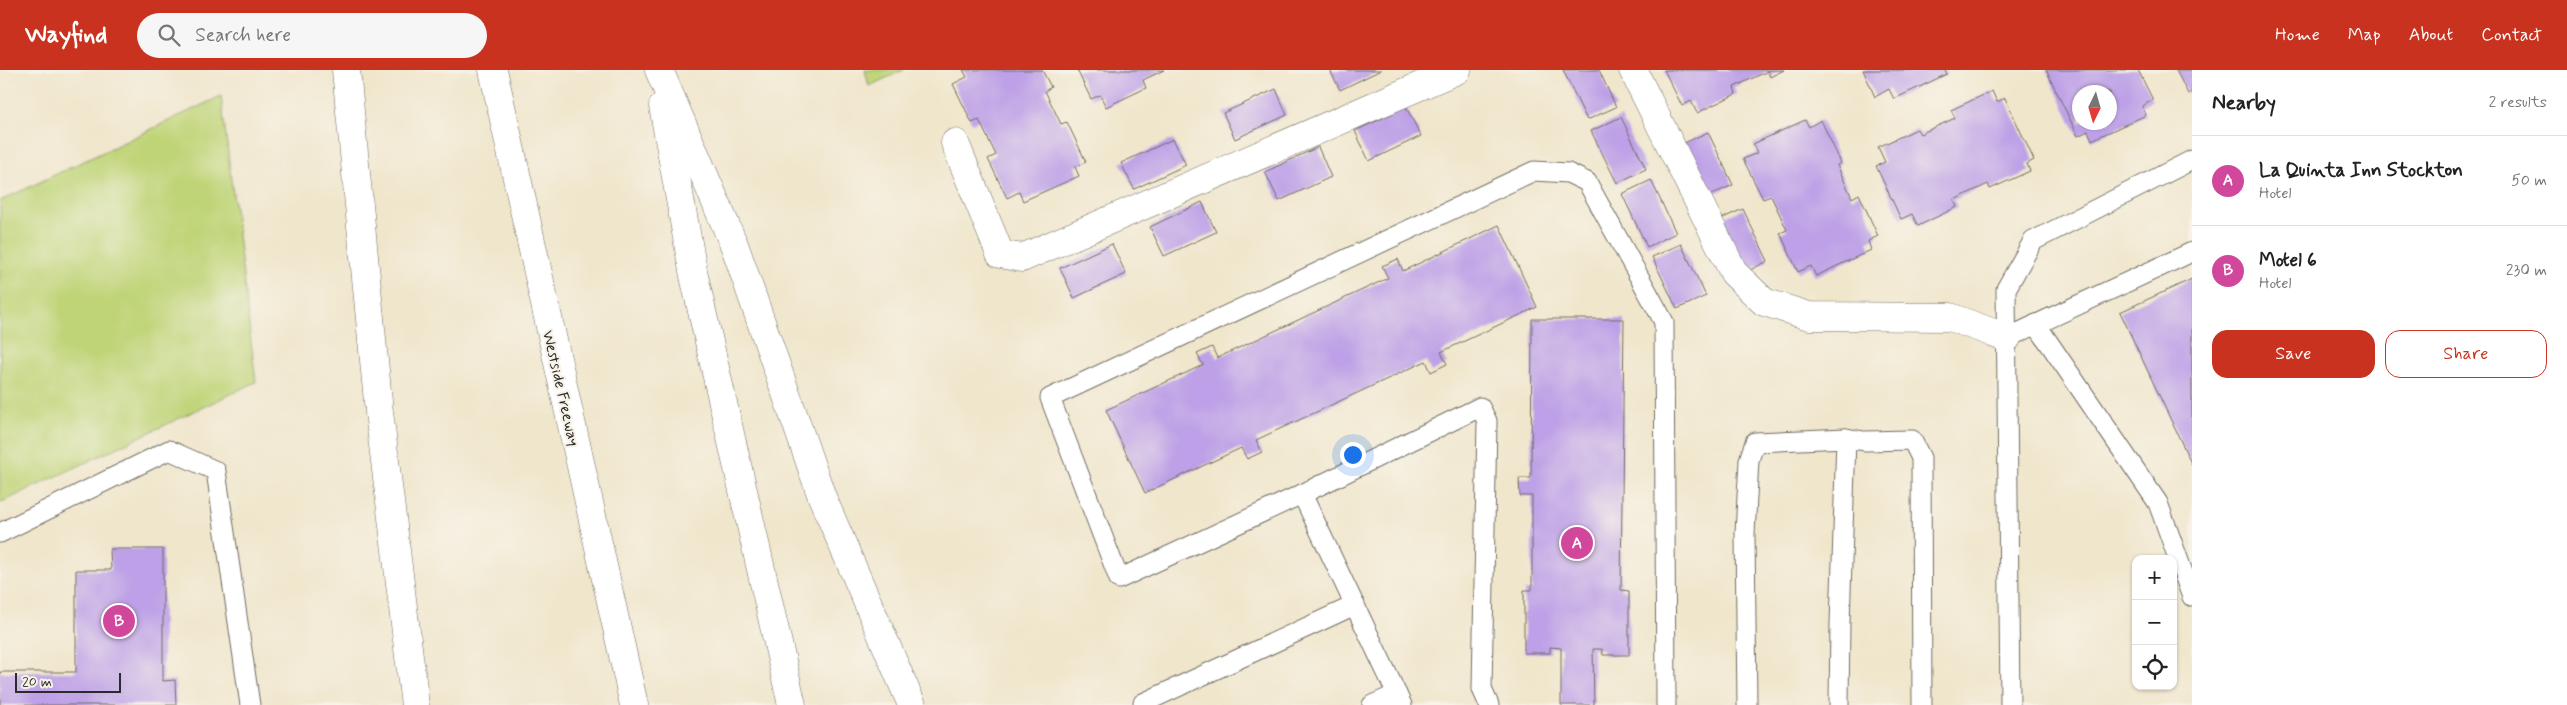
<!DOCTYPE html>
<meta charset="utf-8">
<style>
body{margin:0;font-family:Mynerve,sans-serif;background:#f6f6f6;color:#222}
.controls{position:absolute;right:15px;bottom:15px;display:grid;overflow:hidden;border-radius:10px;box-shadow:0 1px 4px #0004}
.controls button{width:45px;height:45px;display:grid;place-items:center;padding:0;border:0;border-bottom:1px solid #e0e0e0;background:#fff;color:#222;font:25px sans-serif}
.compass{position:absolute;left:2072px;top:15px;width:45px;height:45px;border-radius:50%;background:#fff;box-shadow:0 1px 4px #0004;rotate:185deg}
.scale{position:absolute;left:15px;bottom:12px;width:106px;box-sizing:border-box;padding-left:5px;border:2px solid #2b2b2b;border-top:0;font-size:14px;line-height:18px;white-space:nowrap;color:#2b2b2b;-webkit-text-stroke:4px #f7f3e8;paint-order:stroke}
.you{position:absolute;left:1352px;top:384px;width:18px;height:18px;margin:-12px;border:4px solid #fff;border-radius:50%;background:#1a73e8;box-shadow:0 0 0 8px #1a73e833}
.badge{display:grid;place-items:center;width:32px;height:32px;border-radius:50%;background:#c8321e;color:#fff;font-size:16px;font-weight:700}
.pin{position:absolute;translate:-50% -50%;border:2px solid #fff;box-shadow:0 1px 5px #0006}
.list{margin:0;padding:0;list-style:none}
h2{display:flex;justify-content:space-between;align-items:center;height:65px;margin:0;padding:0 20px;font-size:21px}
h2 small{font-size:16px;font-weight:400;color:#767676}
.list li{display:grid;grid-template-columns:32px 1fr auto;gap:15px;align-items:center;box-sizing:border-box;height:90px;padding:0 20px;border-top:1px solid #e0e0e0}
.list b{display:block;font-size:19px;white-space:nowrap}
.list p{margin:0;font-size:16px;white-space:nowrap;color:#767676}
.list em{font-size:16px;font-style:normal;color:#767676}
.actions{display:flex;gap:10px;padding:15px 20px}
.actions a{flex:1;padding:11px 0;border:1px solid #c8321e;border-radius:15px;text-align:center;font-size:18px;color:#c8321e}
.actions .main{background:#c8321e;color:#fff}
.icon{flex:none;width:28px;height:28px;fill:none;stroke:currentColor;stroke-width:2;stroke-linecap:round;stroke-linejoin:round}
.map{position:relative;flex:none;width:2192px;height:635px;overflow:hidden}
header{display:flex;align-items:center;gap:30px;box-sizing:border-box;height:70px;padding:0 25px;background:#c8321e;color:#fff}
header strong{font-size:24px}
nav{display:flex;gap:28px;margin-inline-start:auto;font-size:18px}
.search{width:350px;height:45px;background:#f6f6f6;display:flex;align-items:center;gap:12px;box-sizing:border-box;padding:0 18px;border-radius:28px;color:#767676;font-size:19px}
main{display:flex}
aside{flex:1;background:#fff}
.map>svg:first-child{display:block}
.green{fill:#bfd477;stroke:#758051}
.building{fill:#bda0e7;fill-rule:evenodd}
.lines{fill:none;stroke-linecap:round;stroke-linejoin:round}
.lane-casing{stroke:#706c63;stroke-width:21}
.street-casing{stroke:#706c63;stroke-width:29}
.highway-casing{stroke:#706c63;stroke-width:29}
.lane{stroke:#fff;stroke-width:19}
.street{stroke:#fff;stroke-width:28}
.highway{stroke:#fff;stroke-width:28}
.labels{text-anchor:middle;stroke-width:4.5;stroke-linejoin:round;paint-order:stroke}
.street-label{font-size:16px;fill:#2b2b2b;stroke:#f7f3e8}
</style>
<header>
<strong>Wayfind</strong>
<div class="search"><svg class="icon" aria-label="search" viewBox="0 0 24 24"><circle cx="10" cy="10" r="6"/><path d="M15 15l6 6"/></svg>Search here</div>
<nav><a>Home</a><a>Map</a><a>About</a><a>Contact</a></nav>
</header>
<main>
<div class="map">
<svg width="2192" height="635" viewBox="0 0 2192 635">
<rect width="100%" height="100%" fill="#f7f3e8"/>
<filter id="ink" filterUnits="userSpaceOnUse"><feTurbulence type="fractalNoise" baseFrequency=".02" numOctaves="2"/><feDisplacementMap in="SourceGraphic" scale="10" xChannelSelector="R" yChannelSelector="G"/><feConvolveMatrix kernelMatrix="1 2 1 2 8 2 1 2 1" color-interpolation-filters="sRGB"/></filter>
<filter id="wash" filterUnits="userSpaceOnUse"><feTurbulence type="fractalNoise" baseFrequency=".0096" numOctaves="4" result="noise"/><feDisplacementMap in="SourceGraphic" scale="20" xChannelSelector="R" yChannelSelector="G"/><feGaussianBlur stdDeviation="1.12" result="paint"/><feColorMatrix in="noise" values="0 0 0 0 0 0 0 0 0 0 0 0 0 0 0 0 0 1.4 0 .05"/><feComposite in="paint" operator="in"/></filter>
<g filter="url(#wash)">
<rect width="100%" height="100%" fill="#f0e6cc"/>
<g class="green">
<polygon points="865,0 904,0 869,16"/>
<polygon points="221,26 256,312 0,433 0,131"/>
</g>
<g id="blocks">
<g class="building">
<polygon points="963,0 1042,0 1051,17 1045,21 1061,54 1067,52 1086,92 1075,97 1079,106 1023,131 1019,122 1007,128 988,89 996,85 979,50 972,53 953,14 967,7"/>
<polygon points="1077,0 1164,0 1143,10 1146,18 1106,37 1100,25 1091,29"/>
<polygon points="1330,0 1381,0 1340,20"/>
<polygon points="1563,0 1599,0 1616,37 1587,50"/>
<polygon points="1664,0 1784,0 1770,7 1768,1 1734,17 1736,24 1697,43 1691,31 1682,36"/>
<polygon points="1863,0 1945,0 1947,4 1894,29 1889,19 1875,27"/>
<path d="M2046,0H2138L2153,30L2142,36L2146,45L2092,70L2088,61L2078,66ZM2080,22H2110V52H2080Z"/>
<polygon points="2176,0 2192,0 2192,22 2188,24"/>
<polygon points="1276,19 1287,45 1235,69 1223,43"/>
<polygon points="1992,21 1997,32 2005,28 2034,90 2027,94 2030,101 1990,119 1988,114 1954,130 1957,137 1918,156 1912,144 1901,149 1876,96 1885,92 1878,77 1917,59 1920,64 1955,48 1951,40"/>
<polygon points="1406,37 1421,66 1369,91 1355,61"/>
<polygon points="1621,47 1646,99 1617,113 1591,61"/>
<polygon points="1805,50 1809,57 1821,50 1841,93 1837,95 1852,128 1859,124 1878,166 1868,171 1871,180 1816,206 1811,196 1798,202 1780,163 1787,160 1771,126 1763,129 1743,89 1757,83 1753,74"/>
<polygon points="1708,62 1733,115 1704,128 1680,75"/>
<polygon points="1173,69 1186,95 1134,119 1121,93"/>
<polygon points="1318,77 1331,107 1279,131 1265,102"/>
<polygon points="1651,110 1676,163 1647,177 1622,124"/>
<polygon points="1202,132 1216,162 1164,186 1150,157"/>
<polygon points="1743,139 1768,191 1740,205 1714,152"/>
<polygon points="1499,155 1537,237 1441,282 1447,294 1431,302 1426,291 1256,370 1262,382 1247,389 1241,378 1145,423 1106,340 1203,295 1197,284 1212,277 1217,288 1388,208 1382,196 1398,189 1403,201"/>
<polygon points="1112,174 1126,204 1074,228 1060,198"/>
<polygon points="1681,174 1706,226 1677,239 1652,187"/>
<polygon points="2192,209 2192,395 2120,242"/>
<polygon points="1532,249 1624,249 1621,520 1629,521 1629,585 1603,585 1602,579 1593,579 1594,635 1561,635 1561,578 1550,577 1550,583 1524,583 1524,520 1532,520 1532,426 1520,426 1519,408 1531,408"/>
<polygon points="110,479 163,479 163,611 175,610 176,635 0,635 0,602 76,602 76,500 111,500"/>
</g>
</g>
</g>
<g filter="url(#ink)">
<use href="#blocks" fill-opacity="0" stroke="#706c63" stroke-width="1"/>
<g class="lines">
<defs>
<g id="lane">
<polyline points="2036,254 2158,433 2192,527"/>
<polyline points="2007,268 2192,182"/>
<polyline points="1302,424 1480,337 1487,351 1482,619 1489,635"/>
<polyline points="0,463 169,380 216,401 250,635"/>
<polyline points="1144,635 1143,633 1355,535"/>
<polyline points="1372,635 1397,624"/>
<polyline points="1402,635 1302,424 1119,509 1050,328 1534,101 1568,103 1587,112 1664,252 1666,635"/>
<polyline points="1747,635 1745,464 1749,390 1755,372 1846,368"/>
<polyline points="1839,635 1840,554 1846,368 1864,371 1912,370 1921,388 1922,635"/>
<polyline points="2010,635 2006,219 2033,171 2192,90"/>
</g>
<g id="street">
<polyline points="1633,0 1734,203 1764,232 1809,246 1950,247 2007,268"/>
<polyline points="955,73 1000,184 1022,188 1457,0"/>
</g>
<g id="highway">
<polyline points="346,0 379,342 415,635"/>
<polyline points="493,0 634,635"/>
<polyline points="659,0 735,177 822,427 912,635"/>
<polyline points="663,36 694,206 792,635"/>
</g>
</defs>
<use href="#lane" class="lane-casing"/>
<use href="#street" class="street-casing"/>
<use href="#highway" class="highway-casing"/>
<use href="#lane" class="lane"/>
<use href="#street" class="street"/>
<use href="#highway" class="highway"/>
</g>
</g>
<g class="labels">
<g class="street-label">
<text transform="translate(562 318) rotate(77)" y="6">Westside Freeway</text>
</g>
</g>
</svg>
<div class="controls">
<button>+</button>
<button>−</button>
<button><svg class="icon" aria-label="locate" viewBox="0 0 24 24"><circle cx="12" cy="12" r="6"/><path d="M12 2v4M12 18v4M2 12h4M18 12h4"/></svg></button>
</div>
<svg class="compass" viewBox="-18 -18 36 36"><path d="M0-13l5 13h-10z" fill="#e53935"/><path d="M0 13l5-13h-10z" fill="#767676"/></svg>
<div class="scale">20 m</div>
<div class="you"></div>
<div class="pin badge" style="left:1577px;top:473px;background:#d1479c">A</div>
<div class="pin badge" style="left:119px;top:551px;background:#d1479c">B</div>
</div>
<aside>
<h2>Nearby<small>2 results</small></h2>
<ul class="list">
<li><span class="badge" style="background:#d1479c">A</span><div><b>La Quinta Inn Stockton</b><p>Hotel</p></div><em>50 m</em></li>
<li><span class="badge" style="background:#d1479c">B</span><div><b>Motel 6</b><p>Hotel</p></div><em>230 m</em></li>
</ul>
<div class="actions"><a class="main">Save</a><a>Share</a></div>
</aside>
</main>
